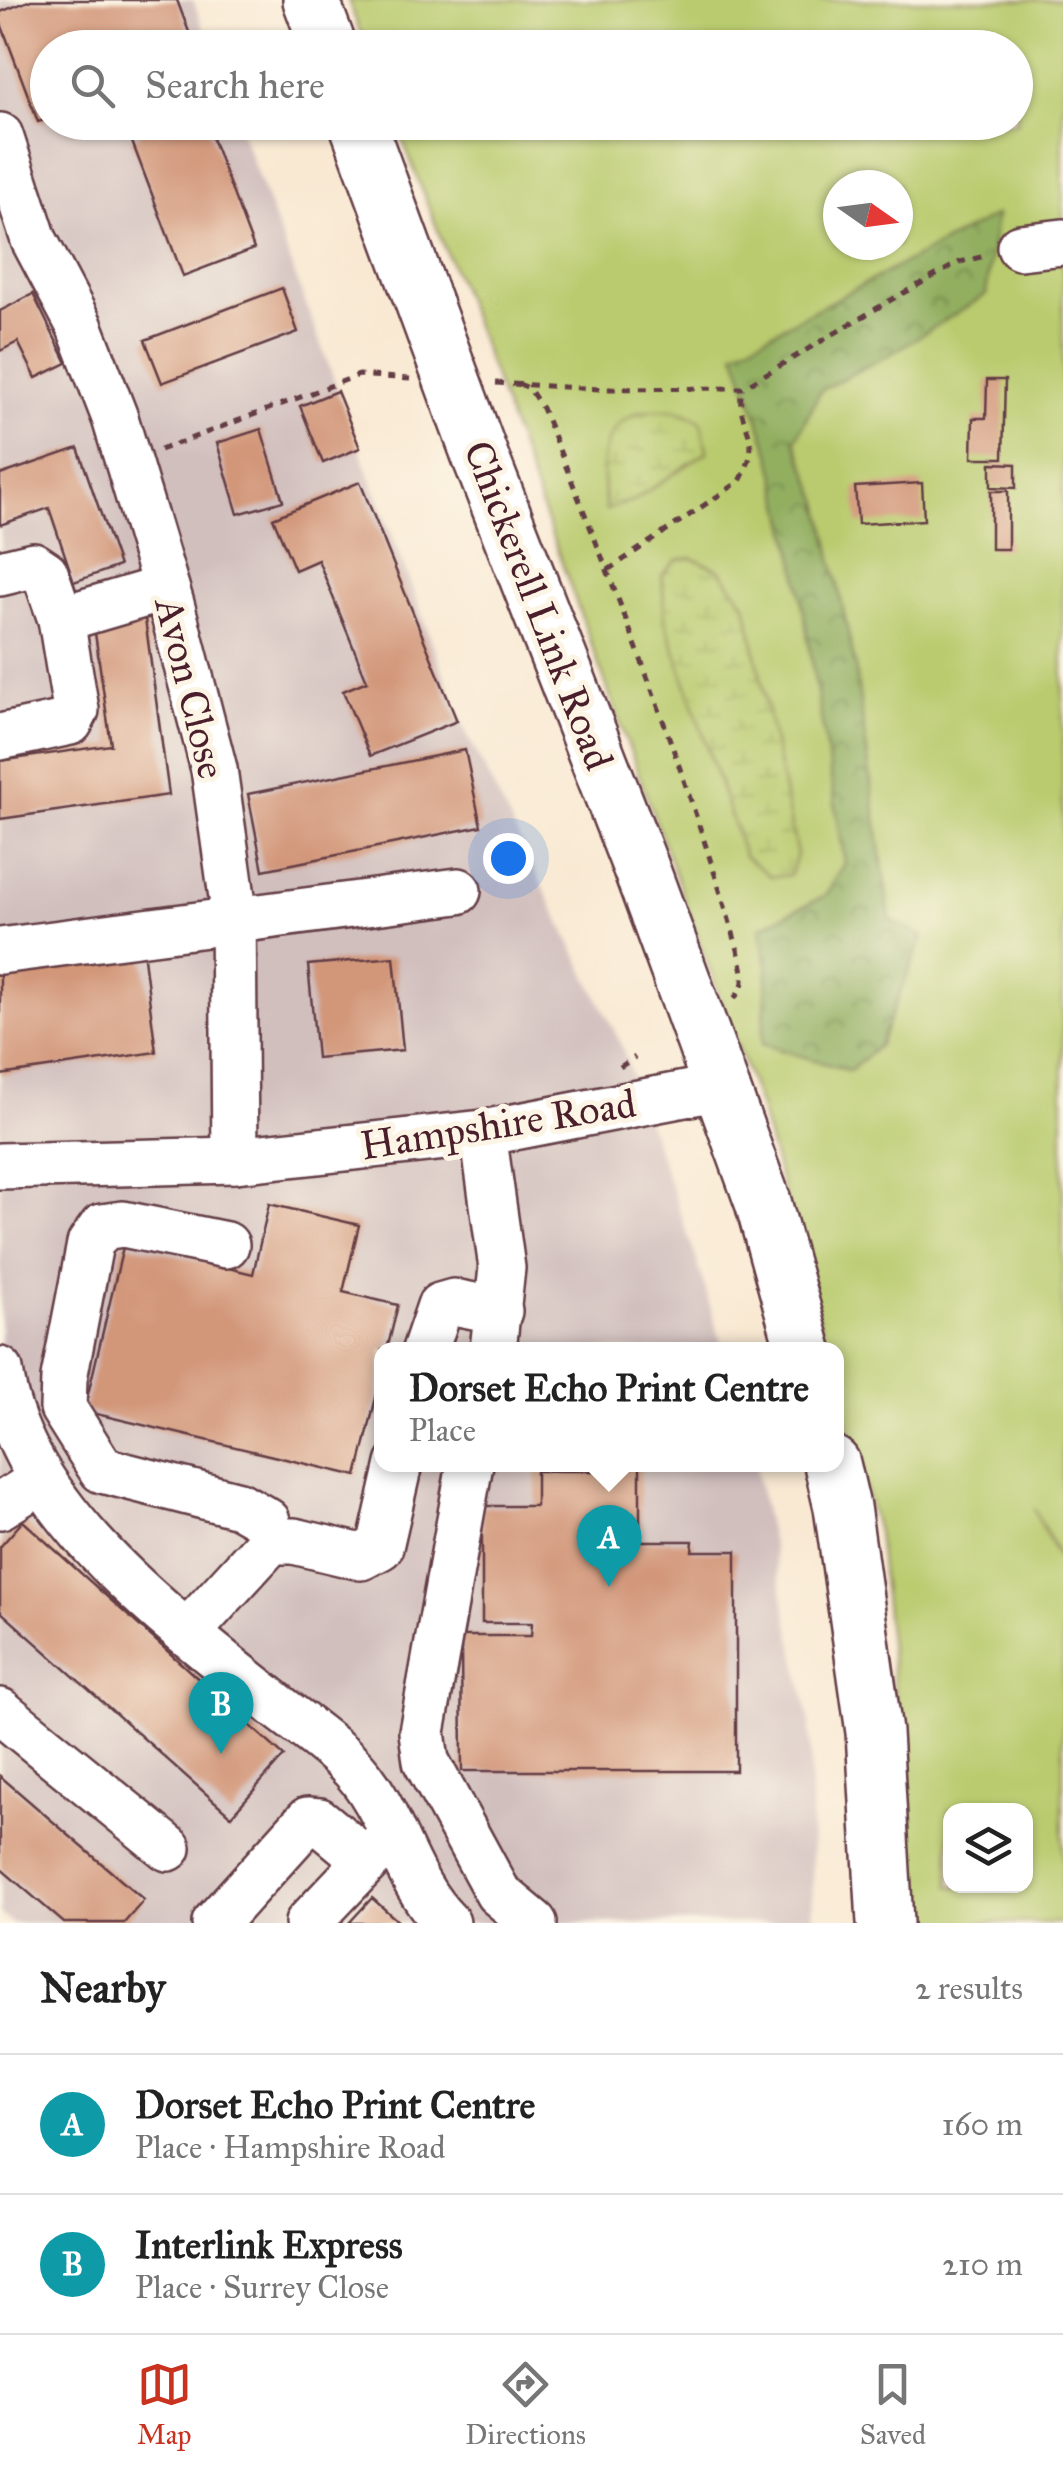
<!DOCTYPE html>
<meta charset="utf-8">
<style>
body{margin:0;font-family:"IM FELL Great Primer",serif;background:#f2f2f2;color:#222}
.controls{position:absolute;right:30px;bottom:30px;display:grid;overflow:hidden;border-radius:20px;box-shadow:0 2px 8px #0004}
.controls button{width:90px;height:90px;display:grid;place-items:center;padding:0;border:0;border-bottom:2px solid #e0e0e0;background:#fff;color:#222;font:50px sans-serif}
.compass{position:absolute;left:823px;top:170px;width:90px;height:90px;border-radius:50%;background:#fff;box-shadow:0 2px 8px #0004;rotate:104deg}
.you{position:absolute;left:508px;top:858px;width:35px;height:35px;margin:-25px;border:8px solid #fff;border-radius:50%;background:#1a73e8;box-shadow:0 0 0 15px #1a73e833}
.badge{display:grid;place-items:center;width:65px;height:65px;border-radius:50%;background:#c8321e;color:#fff;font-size:32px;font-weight:700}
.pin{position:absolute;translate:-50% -82px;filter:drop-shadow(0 2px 5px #0008)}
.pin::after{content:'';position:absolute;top:52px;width:35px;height:30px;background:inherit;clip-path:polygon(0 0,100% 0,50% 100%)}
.popup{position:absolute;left:374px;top:1342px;width:470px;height:130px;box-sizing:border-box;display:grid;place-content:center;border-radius:20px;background:#fff;filter:drop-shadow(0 2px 8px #0005);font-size:32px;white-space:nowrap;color:#767676}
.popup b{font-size:38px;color:#222}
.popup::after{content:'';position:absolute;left:50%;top:100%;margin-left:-20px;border:20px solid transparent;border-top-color:#fff}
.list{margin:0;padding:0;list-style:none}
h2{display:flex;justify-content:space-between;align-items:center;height:130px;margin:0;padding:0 40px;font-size:42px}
h2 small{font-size:32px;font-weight:400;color:#767676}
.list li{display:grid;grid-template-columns:65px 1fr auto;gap:30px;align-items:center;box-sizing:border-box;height:140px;padding:0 40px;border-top:2px solid #e0e0e0}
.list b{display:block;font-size:38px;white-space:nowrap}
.list p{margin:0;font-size:32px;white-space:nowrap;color:#767676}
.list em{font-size:32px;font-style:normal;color:#767676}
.icon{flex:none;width:55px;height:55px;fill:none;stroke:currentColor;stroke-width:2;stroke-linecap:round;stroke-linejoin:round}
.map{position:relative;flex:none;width:1063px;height:1923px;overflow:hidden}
.search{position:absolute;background:#fff;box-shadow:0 2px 8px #0004;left:30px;right:30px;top:30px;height:110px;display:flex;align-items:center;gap:25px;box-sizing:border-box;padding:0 35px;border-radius:55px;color:#767676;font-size:38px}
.sheet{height:410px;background:#fff}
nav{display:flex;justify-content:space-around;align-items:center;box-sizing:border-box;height:140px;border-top:2px solid #e0e0e0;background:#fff;font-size:28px;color:#767676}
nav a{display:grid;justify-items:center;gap:5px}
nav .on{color:#c8321e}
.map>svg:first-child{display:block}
.industrial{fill:#d1bfbe}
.green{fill:#b9cb6e;stroke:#82754c;stroke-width:2.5;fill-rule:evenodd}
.forest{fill:url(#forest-crowns);stroke:#6e6746;stroke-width:2.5}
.wetland{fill:url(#wetland-marsh);stroke:#82754c;stroke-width:2.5}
.building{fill:#d29679}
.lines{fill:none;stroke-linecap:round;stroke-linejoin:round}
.minor-casing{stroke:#643d44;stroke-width:50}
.major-casing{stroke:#643d44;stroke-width:60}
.path{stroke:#643d44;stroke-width:5;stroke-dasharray:8 8;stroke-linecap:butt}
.minor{stroke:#fff;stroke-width:45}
.major{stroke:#fff;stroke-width:55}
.labels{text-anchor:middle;stroke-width:10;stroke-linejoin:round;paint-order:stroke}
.street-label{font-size:40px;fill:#4a1f2b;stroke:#fcf5e5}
</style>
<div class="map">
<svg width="1063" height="1923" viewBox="0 0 1063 1923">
<defs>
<pattern id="forest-crowns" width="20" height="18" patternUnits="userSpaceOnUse" patternTransform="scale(2.5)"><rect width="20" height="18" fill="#92af61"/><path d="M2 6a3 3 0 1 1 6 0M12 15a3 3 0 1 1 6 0" fill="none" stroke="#798e50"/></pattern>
<pattern id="wetland-marsh" width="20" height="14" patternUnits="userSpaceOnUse" patternTransform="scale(2.5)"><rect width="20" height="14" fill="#b9cb6e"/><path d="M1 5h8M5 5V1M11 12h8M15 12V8" fill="none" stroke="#a1ae5f"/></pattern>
</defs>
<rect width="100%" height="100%" fill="#fcf5e5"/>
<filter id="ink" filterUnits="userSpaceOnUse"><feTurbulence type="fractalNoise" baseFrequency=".01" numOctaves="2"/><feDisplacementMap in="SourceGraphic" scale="20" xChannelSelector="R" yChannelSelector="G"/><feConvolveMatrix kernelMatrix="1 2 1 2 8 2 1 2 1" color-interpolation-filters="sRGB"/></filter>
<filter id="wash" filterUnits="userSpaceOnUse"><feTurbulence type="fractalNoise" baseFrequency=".0048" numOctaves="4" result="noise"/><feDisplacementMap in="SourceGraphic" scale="40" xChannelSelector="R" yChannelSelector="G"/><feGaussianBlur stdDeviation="2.25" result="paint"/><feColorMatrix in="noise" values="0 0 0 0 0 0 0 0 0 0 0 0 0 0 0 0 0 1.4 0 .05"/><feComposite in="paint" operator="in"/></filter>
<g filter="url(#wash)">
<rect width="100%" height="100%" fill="#f9e9d3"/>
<polygon class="industrial" points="0,0 193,0 210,47 48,48 48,122 238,123 465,730 620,1042 697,1261 723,1349 382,1350 382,1464 755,1465 810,1723 813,1923 12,1923 0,1914"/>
<path class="green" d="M348,0H1063V1565L1034,1509L1063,1568V1923H911L914,1869L877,1532L837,1384L836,1350L827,1349L759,1105L480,338L396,123L1016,122V48L366,47ZM838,185H898V245H838ZM950,1810H1026V1886H950Z"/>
<polygon class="forest" points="996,215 986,295 892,353 821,390 795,441 820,502 855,665 890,920 923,936 879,1045 850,1071 762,1044 768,971 760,927 825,896 845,864 796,565 771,456 735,352"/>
<g class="wetland">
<path d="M677,410L701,421L707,452L634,500L606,510C602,474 594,432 637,413C647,409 665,411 677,410Z"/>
<polygon points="692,558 719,569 746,605 797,855 790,875 771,877 744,856 665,621 662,575 677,560"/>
</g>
<g id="blocks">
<g class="building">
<polygon points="31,0 177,0 195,48 48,48 48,119 38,122 0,21 0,12"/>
<polygon points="135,122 206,122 254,249 183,276 131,139 140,136"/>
<polygon points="282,288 298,332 162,383 145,340"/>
<polygon points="33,294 67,363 36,378 18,342 0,351 0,311"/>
<polygon points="987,380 1005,380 1003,458 972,458 973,418 986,418"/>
<polygon points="337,391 360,448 323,463 300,406"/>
<polygon points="261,429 283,501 238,514 217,443"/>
<polygon points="78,448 119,566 74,582 49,508 0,525 0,475"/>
<polygon points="991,463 1016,464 1016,488 991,487"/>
<polygon points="360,482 457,721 370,756 343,691 367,681 318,560 295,570 273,518"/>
<polygon points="922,483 924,520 858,524 855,487"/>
<rect x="991" y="491" width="17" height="58"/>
<polygon points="145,619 169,795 0,819 0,761 111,745 94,626"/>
<polygon points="465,750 481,826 263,870 248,794"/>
<polygon points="143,950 156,1052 0,1075 0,973"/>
<polygon points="394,957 403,1050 317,1058 308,965"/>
<polygon points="269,1204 359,1225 343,1292 398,1305 387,1350 382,1350 382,1373 357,1476 84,1411 124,1243 253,1274"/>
<polygon points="603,1464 640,1464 640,1541 693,1541 692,1551 736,1551 736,1771 462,1771 461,1636 531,1636 532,1623 482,1623 482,1506 536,1506 536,1471 603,1471"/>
<polygon points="23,1521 284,1756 231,1816 0,1611 0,1547"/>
<polygon points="0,1776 144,1900 124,1923 64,1923 0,1868"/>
<polygon points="372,1898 400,1923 349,1923"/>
</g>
</g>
</g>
<g filter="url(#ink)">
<use href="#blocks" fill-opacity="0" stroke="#643d44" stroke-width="2.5"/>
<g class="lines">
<defs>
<g id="minor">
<polyline points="0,136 34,240 79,325 115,418 171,604 214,769 233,904 235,1160"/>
<polyline points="1020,247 1063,242"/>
<polyline points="0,573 33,565 45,573 61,619 76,710 70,722 0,737"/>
<polyline points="61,619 166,588"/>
<polyline points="0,951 458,891"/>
<polyline points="483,1133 502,1268 493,1350"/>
<polyline points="0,1166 235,1160 483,1133 721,1087"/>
<polyline points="226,1245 123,1224 102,1227 90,1244 64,1378 63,1408 102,1470 239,1505 267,1521 271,1541"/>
<polyline points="425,1350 440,1306 454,1302 499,1311"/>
<path d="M0,1370C19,1513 176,1624 281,1709C303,1726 327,1742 347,1762C393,1806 401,1878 447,1923"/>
<polyline points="470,1464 422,1732 426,1761 498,1893 534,1923"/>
<polyline points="0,1506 42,1480"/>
<polyline points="187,1633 271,1541 294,1541 361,1557 380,1547 399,1464"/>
<polyline points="0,1711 168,1848"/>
<polyline points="215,1923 308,1820 319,1821 366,1860"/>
<polyline points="308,1923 388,1839"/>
</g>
<g id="major">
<polyline points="311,0 329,48"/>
<polyline points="357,122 480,456 641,868 695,1015 763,1202 804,1350"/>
<polyline points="832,1464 842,1507 874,1732 885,1923"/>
</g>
</defs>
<use href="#minor" class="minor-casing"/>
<use href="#major" class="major-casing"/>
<g class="path">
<polyline points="496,383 599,389 742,388 896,297 960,262 985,256"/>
<path d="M519,384L529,388L542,408C615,585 684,766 738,950C742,967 749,986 734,998"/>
<polyline points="160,450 359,375 410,379"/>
<path d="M608,570L740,481C767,432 734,429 742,389"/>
<polyline points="620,1067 635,1057"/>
</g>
<use href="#minor" class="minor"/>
<use href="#major" class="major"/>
</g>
</g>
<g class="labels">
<g class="street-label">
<text transform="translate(539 605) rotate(69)" y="14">Chickerell Link Road</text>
<text transform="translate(191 688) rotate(76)" y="14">Avon Close</text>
<text transform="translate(498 1124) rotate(-9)" y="14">Hampshire Road</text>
</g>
</g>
</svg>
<div class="controls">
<button><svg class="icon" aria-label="layers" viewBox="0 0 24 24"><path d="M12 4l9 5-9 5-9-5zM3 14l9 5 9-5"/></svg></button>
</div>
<svg class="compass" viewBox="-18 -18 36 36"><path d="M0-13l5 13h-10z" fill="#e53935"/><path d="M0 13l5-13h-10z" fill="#767676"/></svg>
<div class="you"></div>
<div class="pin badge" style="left:609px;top:1587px;background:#0f9aa8">A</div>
<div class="popup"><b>Dorset Echo Print Centre</b>Place</div>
<div class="pin badge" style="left:221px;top:1754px;background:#0f9aa8">B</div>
<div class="search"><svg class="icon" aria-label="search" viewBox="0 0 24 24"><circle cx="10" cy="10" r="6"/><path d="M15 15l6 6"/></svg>Search here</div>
</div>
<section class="sheet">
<h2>Nearby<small>2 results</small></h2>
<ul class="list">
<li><span class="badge" style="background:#0f9aa8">A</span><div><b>Dorset Echo Print Centre</b><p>Place · Hampshire Road</p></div><em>160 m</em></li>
<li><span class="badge" style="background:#0f9aa8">B</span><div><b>Interlink Express</b><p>Place · Surrey Close</p></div><em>210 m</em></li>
</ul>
</section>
<nav>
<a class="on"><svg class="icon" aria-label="map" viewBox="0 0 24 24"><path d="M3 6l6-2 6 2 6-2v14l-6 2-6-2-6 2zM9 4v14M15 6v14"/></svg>Map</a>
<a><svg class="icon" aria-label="directions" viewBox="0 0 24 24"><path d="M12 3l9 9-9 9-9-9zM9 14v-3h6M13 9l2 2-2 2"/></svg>Directions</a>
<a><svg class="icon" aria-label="saved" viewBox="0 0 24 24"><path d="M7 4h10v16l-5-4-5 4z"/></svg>Saved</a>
</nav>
